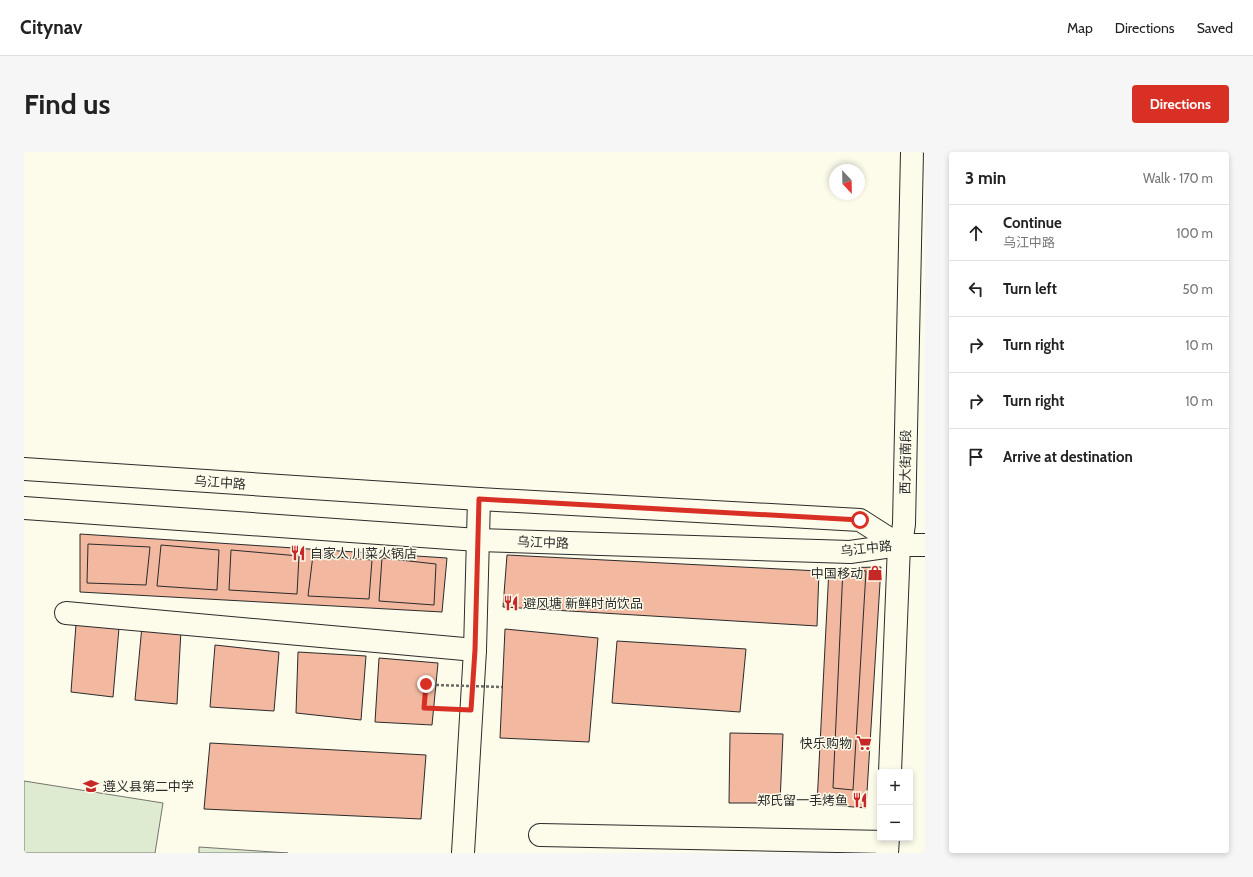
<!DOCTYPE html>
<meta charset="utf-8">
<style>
body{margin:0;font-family:Cabin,"Noto Sans SC",sans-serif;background:#f6f6f6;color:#222}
.controls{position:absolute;right:12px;bottom:12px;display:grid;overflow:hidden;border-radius:4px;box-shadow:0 2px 6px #0003}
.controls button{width:36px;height:36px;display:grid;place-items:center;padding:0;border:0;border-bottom:1px solid #e0e0e0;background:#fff;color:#222;font:20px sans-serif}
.compass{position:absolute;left:805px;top:12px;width:36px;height:36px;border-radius:50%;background:#fff;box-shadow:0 2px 6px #0003;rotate:158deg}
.stop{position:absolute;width:12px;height:12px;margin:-9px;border:3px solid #d93025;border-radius:50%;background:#fff}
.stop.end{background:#d93025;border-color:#fff;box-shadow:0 1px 4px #0008}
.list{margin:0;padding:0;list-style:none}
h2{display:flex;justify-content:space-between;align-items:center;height:52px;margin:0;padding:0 16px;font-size:17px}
h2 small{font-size:13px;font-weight:400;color:#767676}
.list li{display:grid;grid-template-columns:26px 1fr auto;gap:12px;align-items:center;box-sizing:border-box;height:56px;padding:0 16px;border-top:1px solid #e0e0e0}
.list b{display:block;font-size:15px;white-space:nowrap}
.list p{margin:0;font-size:13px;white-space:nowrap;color:#767676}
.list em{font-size:13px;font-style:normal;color:#767676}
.icon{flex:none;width:22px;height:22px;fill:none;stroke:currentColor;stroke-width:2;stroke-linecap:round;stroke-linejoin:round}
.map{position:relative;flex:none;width:901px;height:701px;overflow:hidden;border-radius:4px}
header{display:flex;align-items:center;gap:24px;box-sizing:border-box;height:56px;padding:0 20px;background:#fff;border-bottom:1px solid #e0e0e0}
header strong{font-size:19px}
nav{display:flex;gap:22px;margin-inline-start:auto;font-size:14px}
.intro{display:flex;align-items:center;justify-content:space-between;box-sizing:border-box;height:96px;padding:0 24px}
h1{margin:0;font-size:28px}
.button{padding:10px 18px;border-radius:4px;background:#d93025;color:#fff;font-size:14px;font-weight:700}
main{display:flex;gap:24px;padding:0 24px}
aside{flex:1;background:#fff;border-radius:4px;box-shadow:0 2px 6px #0003}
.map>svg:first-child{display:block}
.green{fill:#deebd1;stroke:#74746e}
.building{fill:#f2b8a0;stroke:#2b2b2b}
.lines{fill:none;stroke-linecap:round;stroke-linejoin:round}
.minor-casing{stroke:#2b2b2b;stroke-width:24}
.secondary-casing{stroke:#2b2b2b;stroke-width:24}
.path{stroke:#6a6964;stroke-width:2.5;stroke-dasharray:3 2;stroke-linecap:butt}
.minor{stroke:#fdfbea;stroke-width:22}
.secondary{stroke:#fdfbea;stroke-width:22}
.path-bridge{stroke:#6a6964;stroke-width:2.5;stroke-dasharray:3 2;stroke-linecap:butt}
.route{stroke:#d93025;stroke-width:5}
.labels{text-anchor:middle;stroke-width:3;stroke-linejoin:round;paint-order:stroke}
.street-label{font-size:13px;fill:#2b2b2b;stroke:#fdfbea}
.poi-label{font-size:13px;fill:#2b2b2b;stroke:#fdfbea;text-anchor:start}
</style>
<header>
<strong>Citynav</strong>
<nav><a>Map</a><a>Directions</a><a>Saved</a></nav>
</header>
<div class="intro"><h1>Find us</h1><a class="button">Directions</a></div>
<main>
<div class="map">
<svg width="901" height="701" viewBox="0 0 901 701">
<rect width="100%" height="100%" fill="#fdfbea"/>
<g class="green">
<polygon points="0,629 139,651 131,701 0,701"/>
<polygon points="175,695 264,701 175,701"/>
</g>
<g class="building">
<polygon points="56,382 423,406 418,460 56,440"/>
<polygon points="64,392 126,395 122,433 63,431"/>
<polygon points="137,393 195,398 193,438 133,434"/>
<polygon points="207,398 275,404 273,442 205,438"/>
<polygon points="289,403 348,408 345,447 284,444"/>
<polygon points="483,403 795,419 793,474 479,455"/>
<polygon points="358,406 412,412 410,453 355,449"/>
<polygon points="857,415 842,656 793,652 805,416"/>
<polygon points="819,416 842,419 829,638 809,636"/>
<polygon points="52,472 95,476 89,545 47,540"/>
<polygon points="118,474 157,478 153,552 111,548"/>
<polygon points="481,477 574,486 565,590 476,586"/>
<polygon points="593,489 722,497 716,560 588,551"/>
<polygon points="191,493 255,500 250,559 186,555"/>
<polygon points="274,500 342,504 337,568 272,561"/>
<polygon points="355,506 414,511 408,573 351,570"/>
<polygon points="706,581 759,582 756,651 705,651"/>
<polygon points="186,591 402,603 397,667 180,657"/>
</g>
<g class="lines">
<defs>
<g id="minor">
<polyline points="875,393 901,393"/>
<polyline points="42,461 451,498"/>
<polyline points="516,683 863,690"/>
<polyline points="439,701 451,498 455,347"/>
</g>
<g id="secondary">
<polyline points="0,317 455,347 836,368 875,393"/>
<polyline points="0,356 454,388 826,400 875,393"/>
<polyline points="866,620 875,393 879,379 880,372 888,0"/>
<polyline points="863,701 864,686"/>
</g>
</defs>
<use href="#minor" class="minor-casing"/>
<use href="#secondary" class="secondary-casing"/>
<polyline class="path" points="412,533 402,532 400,556 422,557"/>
<use href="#minor" class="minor"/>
<use href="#secondary" class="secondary"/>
<polyline class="path-bridge" points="412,533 478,535"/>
</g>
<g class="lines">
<polyline class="route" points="402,532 400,556 447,558 451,498 455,347 836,368"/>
</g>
<defs>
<symbol id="restaurant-bare" viewBox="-9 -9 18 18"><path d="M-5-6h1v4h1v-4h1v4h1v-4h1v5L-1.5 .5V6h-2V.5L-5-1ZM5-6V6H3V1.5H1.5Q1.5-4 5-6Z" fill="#c62828" stroke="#fdfbea" stroke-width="2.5" paint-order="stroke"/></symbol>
<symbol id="shop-bare" viewBox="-9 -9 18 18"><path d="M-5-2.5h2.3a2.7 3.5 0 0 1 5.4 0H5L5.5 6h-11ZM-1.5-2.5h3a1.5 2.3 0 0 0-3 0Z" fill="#c62828" stroke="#fdfbea" stroke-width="2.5" paint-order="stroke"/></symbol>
<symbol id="supermarket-bare" viewBox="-9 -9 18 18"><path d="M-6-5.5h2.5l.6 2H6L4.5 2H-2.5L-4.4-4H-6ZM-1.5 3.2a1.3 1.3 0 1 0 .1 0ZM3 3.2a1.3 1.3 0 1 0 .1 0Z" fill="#c62828" stroke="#fdfbea" stroke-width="2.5" paint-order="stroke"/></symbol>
<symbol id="school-bare" viewBox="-9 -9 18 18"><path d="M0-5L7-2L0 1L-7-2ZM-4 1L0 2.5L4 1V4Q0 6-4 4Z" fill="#c62828" stroke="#fdfbea" stroke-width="2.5" paint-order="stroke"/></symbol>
</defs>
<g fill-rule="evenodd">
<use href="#restaurant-bare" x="263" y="390" width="22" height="22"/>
<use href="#shop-bare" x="840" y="410" width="22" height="22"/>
<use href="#restaurant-bare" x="476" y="440" width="22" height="22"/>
<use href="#supermarket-bare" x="829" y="580" width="22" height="22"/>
<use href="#school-bare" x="56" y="623" width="22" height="22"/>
<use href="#restaurant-bare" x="825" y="637" width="22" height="22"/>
</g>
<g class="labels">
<g class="street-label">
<text transform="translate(881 310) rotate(-89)" y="5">西大街南段</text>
<text transform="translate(196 330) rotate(4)" y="5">乌江中路</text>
<text transform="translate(519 390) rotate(2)" y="5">乌江中路</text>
<text transform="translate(842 396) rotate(-6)" y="5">乌江中路</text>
</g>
<g class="poi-label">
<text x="286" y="406">自家人 川菜火锅店</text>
<text x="839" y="426" text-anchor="end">中国移动</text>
<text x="499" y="456">避风塘 新鲜时尚饮品</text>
<text x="828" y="596" text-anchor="end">快乐购物</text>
<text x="79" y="639">遵义县第二中学</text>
<text x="824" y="653" text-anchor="end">郑氏留一手烤鱼</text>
</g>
</g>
</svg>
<div class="controls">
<button>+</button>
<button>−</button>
</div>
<svg class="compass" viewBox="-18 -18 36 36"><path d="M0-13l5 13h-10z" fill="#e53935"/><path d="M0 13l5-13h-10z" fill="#767676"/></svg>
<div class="stop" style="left:836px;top:368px"></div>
<div class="stop end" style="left:402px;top:532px"></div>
</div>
<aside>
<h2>3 min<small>Walk · 170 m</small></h2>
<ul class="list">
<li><svg class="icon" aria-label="ahead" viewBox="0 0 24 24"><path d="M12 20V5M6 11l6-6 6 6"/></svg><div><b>Continue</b><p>乌江中路</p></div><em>100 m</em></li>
<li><svg class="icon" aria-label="left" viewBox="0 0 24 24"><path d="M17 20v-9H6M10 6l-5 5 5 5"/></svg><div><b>Turn left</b></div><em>50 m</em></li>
<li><svg class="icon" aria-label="right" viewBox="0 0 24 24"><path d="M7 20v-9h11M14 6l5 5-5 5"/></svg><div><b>Turn right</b></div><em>10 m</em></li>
<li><svg class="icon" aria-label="right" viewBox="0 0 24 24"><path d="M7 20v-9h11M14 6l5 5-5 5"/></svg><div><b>Turn right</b></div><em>10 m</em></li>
<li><svg class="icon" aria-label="arrive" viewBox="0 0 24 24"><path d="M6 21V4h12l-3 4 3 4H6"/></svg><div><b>Arrive at destination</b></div></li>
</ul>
</aside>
</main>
